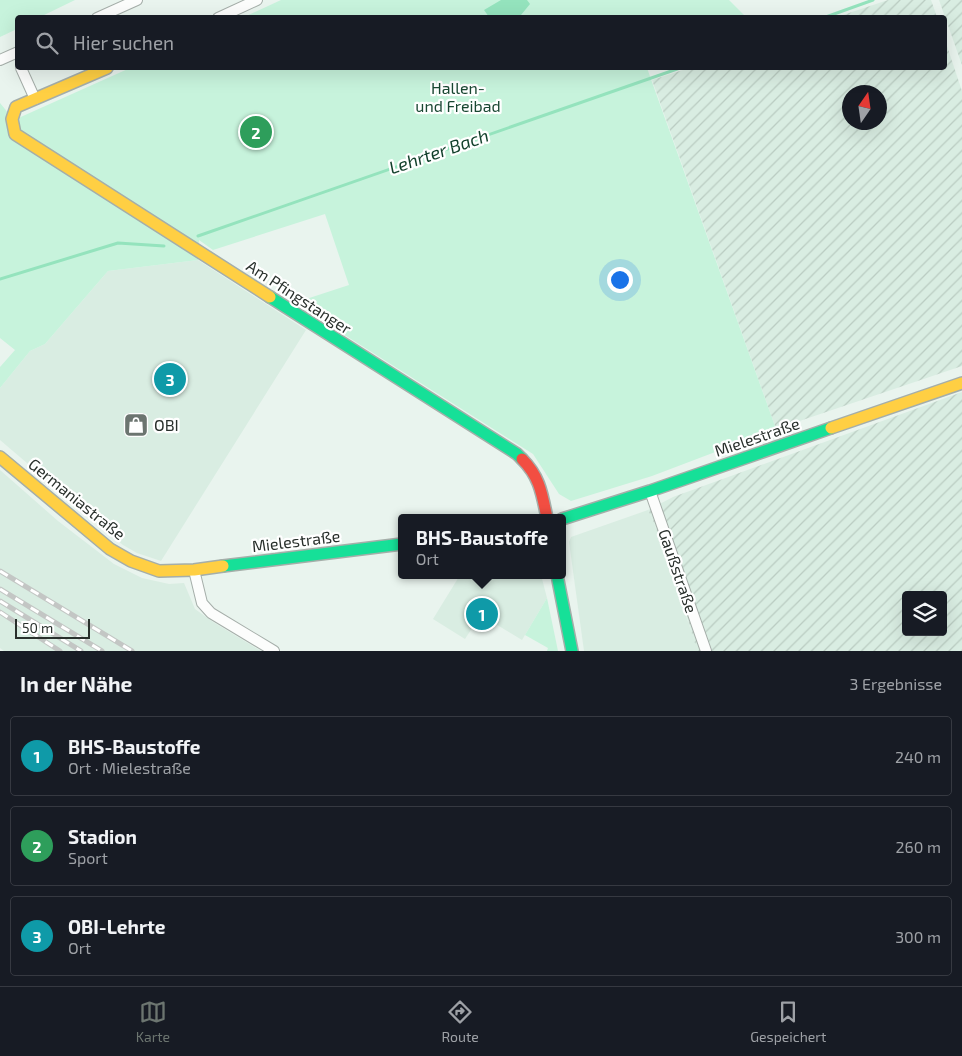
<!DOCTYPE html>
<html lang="de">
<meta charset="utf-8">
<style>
body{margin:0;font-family:"Exo 2",sans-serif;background:#242831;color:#f1f3f6}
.controls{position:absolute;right:15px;bottom:15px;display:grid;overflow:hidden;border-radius:5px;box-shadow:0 5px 20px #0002}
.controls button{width:45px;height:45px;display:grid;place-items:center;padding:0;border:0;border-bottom:1px solid #363941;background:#171b24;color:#f1f3f6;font:25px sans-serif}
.compass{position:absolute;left:842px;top:85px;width:45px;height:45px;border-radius:50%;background:#171b24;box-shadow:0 5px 20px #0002;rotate:13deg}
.scale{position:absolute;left:15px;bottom:12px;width:75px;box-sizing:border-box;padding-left:5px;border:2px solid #29302c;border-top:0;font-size:14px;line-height:18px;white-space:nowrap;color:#29302c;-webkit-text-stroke:4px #fff;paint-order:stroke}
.you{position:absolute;left:619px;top:279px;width:18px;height:18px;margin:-12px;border:4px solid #fff;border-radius:50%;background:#1a73e8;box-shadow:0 0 0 8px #1a73e833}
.badge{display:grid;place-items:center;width:32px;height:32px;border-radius:50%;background:#6c7570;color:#fff;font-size:16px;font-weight:700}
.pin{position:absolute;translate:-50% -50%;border:2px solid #fff;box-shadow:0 1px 5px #0006}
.popup{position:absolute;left:398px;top:514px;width:168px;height:65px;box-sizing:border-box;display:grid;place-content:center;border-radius:5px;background:#171b24;filter:drop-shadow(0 1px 4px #0005);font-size:16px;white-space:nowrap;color:#9ea1a6}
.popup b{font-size:19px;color:#f1f3f6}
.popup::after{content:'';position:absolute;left:50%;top:100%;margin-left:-10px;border:10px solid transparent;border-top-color:#171b24}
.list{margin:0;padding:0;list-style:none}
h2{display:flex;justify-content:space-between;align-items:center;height:65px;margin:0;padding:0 20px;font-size:21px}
h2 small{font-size:16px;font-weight:400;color:#9ea1a6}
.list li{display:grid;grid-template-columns:32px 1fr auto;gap:15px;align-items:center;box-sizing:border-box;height:80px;margin:0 10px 10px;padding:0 10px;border:1px solid #363941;border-radius:5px}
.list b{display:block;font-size:19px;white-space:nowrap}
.list p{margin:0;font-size:16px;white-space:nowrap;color:#9ea1a6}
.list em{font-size:16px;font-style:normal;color:#9ea1a6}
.icon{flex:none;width:28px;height:28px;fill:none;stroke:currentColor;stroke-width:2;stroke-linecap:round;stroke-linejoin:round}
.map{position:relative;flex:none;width:962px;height:651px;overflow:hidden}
.search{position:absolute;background:#171b24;box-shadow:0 5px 20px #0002;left:15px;right:15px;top:15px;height:55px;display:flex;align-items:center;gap:12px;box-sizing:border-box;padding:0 18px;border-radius:5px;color:#9ea1a6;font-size:19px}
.sheet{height:335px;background:#171b24}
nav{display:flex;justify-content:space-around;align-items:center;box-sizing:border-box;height:70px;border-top:1px solid #363941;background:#171b24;font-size:14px;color:#9ea1a6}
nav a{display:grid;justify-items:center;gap:2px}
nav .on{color:#6c7570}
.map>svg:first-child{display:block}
.built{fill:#d9ede2}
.industrial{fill:url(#industrial-furrows);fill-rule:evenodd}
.green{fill:#c7f3dc}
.water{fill:#94e3bd}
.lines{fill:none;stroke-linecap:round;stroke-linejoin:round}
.stream{stroke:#94e3bd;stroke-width:3}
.street-casing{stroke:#a5aea9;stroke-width:12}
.fast-casing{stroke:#a5aea9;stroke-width:14}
.slow-casing{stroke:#a5aea9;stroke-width:14}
.jam-casing{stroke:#a5aea9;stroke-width:14}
.street{stroke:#fcfdfc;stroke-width:10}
.fast{stroke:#16e098;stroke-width:11}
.slow{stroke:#ffcf43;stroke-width:11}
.jam{stroke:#f24e42;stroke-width:11}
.rail-casing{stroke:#c3c6c4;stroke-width:5}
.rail{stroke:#fff;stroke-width:3;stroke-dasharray:9;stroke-linecap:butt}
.labels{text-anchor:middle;stroke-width:4.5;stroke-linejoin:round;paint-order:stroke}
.park-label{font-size:16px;fill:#194732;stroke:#fff}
.street-label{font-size:16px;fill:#29302c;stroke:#fff}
.poi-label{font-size:16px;fill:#29302c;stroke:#fff;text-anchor:start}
.water-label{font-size:18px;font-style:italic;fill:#103f2a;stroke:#fff}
</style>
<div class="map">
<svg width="962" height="651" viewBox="0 0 962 651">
<defs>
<pattern id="industrial-furrows" width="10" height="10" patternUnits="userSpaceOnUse" patternTransform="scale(1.25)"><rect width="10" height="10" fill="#d9ede2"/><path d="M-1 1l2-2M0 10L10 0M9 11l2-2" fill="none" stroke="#baccc2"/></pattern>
</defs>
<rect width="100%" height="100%" fill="#e9f4ee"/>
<g class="built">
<polygon points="198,260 306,330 161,561 137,553 123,545 0,440 0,388 30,351 45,344 108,271"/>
<polygon points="0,470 58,521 114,564 142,578 169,584 184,583 195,609 213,622 261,651 4,651 0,648"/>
<polygon points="648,510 654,523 698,651 584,651 569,542 571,537"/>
<polygon points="460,575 541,575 547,598 522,640 484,617 481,621 478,619 465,639 433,619"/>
</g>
<g class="industrial">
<polygon points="888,0 931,0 937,17 837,17"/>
<polygon points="939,0 962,0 962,65"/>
<path d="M945,40L962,91V366L776,429L652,80L689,68H944ZM880,92V122H850V92Z"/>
<path d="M962,392V651H696L697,650L685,611L654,523L648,510L673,497ZM906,595H943V632H906Z"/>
</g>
<g class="green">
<polygon points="0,0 75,0 40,17 18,18 17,29 0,37"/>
<polygon points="281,0 729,0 746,17 242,18"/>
<polygon points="130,68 647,68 776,429 652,476 571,501 559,494 533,454 294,303 349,285 325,214 213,250 199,240 198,260 108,271 45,344 30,351 0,388 0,367 15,350 0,338 0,103 14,120"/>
<polygon points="547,598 558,651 547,651 548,648 525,635"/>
</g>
<polygon class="water" points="501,0 527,0 530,4 521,15 521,17 489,17 484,10"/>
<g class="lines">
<g class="stream">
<polyline points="823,18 873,0"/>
<polyline points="198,236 680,68"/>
<polyline points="0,279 118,243 164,246"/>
</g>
<defs>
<g id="street">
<polyline points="97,18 137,0"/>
<polyline points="218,18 257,0"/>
<polyline points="0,60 18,52"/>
<polyline points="21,68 35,99"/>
<polyline points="650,491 706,651"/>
<polyline points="194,570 202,603 211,613 274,651"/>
</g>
<g id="fast">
<polyline points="270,297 517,454 522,459"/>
<polyline points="562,519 650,491 831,428"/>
<polyline points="223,566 402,544"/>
<polyline points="557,575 572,651"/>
</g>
<g id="slow">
<polyline points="107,68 16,107 12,119 15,134 270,297"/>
<polyline points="831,428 962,383"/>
<polyline points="0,457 110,549 131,561 159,571 194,570 223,566"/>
</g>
<path id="jam" d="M522,459C540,477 542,494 547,518"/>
</defs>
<use href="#street" class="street-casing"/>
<use href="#fast" class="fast-casing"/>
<use href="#slow" class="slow-casing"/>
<use href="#jam" class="jam-casing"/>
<use href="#street" class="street"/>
<use href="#fast" class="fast"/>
<use href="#slow" class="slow"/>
<use href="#jam" class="jam"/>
<defs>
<g id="rail">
<polyline points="0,571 132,651"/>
<polyline points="0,589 102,651"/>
<polyline points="0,601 81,651"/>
<polyline points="0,612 60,651"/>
</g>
</defs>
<use href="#rail" class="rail-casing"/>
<use href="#rail" class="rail"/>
</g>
<defs>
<symbol id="shop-square" viewBox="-11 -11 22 22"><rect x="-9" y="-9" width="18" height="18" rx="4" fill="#6c7570" stroke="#fff"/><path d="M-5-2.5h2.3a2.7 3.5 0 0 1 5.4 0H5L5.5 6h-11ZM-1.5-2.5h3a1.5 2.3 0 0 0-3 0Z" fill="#fff"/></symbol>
</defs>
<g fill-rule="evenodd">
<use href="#shop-square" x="122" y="411" width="28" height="28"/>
</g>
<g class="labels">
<g class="park-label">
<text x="458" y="94">Hallen-<tspan x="458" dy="18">und Freibad</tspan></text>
</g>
<g class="street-label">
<text transform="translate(299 297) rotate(33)" y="6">Am Pfingstanger</text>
<text transform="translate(757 437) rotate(-19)" y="6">Mielestraße</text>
<text transform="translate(77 499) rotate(39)" y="6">Germaniastraße</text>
<text transform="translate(296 541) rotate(-7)" y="6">Mielestraße</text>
<text transform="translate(678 571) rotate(71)" y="6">Gaußstraße</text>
</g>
<g class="poi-label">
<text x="154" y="431">OBI</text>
</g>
<g class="water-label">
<text transform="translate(439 152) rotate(-19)" y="6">Lehrter Bach</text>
</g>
</g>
</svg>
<div class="controls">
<button><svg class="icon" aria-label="layers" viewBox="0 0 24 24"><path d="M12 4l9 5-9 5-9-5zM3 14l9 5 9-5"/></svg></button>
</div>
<svg class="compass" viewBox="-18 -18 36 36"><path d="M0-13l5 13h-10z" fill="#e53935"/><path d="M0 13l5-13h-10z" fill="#9ea1a6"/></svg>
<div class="scale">50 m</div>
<div class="you"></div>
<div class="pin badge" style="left:482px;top:614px;background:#0f9aa8">1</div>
<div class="popup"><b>BHS-Baustoffe</b>Ort</div>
<div class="pin badge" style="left:256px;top:132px;background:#2e9e5b">2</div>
<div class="pin badge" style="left:170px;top:379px;background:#0f9aa8">3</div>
<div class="search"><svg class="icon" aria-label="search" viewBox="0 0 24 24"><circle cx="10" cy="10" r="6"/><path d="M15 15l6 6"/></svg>Hier suchen</div>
</div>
<section class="sheet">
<h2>In der Nähe<small>3 Ergebnisse</small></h2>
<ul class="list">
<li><span class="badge" style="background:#0f9aa8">1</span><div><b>BHS-Baustoffe</b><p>Ort · Mielestraße</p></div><em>240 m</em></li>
<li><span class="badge" style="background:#2e9e5b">2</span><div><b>Stadion</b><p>Sport</p></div><em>260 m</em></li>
<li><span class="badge" style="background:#0f9aa8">3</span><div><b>OBI-Lehrte</b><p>Ort</p></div><em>300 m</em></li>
</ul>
</section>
<nav>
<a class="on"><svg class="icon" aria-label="map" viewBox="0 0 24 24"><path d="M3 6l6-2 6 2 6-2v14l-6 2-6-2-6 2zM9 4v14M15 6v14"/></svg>Karte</a>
<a><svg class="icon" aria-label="directions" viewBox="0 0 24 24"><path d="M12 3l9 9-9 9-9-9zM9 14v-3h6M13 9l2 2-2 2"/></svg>Route</a>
<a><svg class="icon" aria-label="saved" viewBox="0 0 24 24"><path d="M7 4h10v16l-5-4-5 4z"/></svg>Gespeichert</a>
</nav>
